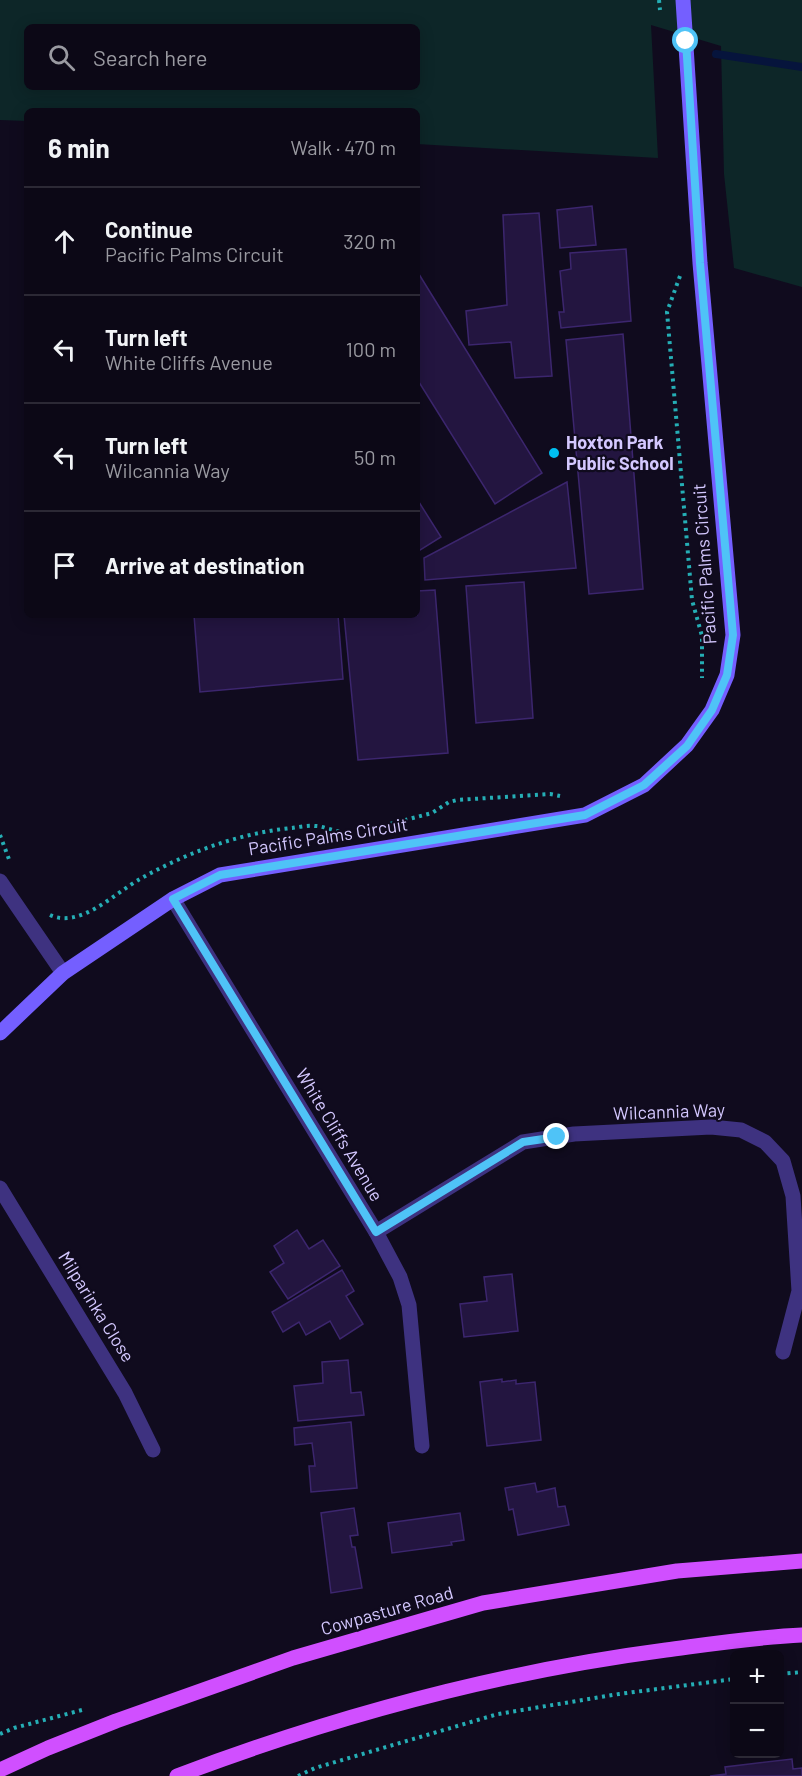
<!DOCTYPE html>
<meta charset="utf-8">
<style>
body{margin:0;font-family:Barlow,sans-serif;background:#15111f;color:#f1f3f6}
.controls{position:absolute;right:18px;bottom:18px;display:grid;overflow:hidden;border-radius:9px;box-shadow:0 3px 15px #0003}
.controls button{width:54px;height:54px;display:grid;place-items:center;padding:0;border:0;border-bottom:2px solid #2c2935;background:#0c0816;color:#f1f3f6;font:30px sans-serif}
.stop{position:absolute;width:18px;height:18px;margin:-14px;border:4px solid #4fc3f7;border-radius:50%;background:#fff}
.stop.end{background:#4fc3f7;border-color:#fff;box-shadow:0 2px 6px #0008}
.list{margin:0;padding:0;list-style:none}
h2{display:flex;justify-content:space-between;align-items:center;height:78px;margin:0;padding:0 24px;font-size:26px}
h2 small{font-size:20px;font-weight:400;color:#9a9aa1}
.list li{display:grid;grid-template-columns:39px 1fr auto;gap:18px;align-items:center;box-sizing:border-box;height:108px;padding:0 24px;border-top:2px solid #2c2935}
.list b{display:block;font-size:22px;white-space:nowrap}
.list p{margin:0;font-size:20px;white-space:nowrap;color:#9a9aa1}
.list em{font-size:20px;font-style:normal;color:#9a9aa1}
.icon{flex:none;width:33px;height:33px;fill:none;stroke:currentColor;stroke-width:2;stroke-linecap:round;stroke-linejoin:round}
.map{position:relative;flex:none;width:802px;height:1776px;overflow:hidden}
.search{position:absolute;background:#0c0816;box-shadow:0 3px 15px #0003;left:24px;top:24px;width:396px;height:66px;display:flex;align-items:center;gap:15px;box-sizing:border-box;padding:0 21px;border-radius:9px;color:#9a9aa1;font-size:22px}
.panel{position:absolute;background:#0c0816;box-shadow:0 3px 15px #0003;left:24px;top:108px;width:396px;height:510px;border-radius:9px}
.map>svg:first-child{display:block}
.green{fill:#0d2628;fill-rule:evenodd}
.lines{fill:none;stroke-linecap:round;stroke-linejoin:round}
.stream{stroke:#06143c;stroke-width:8}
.building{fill:#231540;stroke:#3c266e;stroke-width:1.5}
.path{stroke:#25aeb5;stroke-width:4;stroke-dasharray:3 4.5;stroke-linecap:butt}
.street{stroke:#3e3280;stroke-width:15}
.secondary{stroke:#745fff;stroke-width:15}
.primary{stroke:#d04fff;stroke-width:15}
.route{stroke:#4fc3f7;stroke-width:8}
.poi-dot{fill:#00c0f3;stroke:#100b1e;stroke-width:2}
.labels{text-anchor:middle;stroke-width:4.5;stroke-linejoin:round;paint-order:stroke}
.poi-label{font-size:18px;font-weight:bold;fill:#d4c8ff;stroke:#100b1e;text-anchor:start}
.street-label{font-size:18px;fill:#d4c8ff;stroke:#100b1e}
</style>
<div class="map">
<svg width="802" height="1776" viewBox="0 0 802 1776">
<rect width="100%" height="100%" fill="#100b1e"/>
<path class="green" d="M0,0H802V287L734,268L724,174L721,46L651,25L658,158L417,144V111H27V121L0,120ZM27,27H417V87H27Z"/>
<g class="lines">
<polyline class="stream" points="716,54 802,67"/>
</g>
<g class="building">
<polygon points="592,206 596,245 560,248 557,210"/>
<polygon points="539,213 552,376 515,378 511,342 469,345 466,311 507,305 503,215"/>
<polygon points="626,249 631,321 561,328 559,312 564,312 560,271 571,269 570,253"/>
<polygon points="417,271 542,473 495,504 417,379"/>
<polygon points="623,334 643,589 589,594 566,340"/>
<polygon points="567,482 576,568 425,580 424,558"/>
<polygon points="417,499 441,537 417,552"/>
<polygon points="524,582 533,718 476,723 466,586"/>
<polygon points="435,590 448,753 358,760 344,615 417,615 417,591"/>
<polygon points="194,615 338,615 343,679 200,692"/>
<polygon points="297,1230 309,1249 323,1240 340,1266 288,1299 270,1272 284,1263 274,1246"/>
<polygon points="342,1270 354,1291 346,1296 363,1324 340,1339 330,1321 306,1335 299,1322 283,1332 272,1312"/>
<polygon points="512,1274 518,1331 464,1337 460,1304 487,1301 484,1277"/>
<polygon points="348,1360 351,1393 361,1392 364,1415 298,1421 294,1386 323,1383 322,1362"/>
<polygon points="502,1379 502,1382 516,1380 516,1384 535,1382 541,1440 487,1446 480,1382"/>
<polygon points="351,1422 357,1488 311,1492 309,1466 315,1466 312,1443 295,1445 294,1428"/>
<polygon points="535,1483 537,1492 555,1488 558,1507 565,1506 569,1525 518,1535 513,1509 509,1510 505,1488"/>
<polygon points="354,1508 358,1535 350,1536 352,1547 355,1547 362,1588 331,1593 321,1513"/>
<polygon points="460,1513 464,1540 451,1542 452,1545 392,1553 388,1523"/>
<polygon points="792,1759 793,1769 802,1768 802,1776 710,1776 726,1774 725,1767"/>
</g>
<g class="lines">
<g class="path">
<polyline points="659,0 660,10"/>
<polyline points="680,276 667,312 692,600 702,636 702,678"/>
<polyline points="390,824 432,813 449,802 457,800 550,794 560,796"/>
<polyline points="0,835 10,862"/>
<path d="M50,915C80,929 115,893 140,879C186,853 239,833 292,828C299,827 308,825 315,826C324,826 332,831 342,832"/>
<polyline points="780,1674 802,1672"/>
<polyline points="0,1734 14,1728 82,1710"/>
<polyline points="298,1776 315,1768 498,1714 619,1694 734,1679"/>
</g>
<g class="street">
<polyline points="0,881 63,973"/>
<polyline points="173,899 376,1232 400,1277 409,1305 422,1446"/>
<polyline points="0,1188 125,1393 153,1450"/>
<polyline points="376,1232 523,1142 574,1134 711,1127 741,1130 765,1142 783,1161 793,1196 799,1291 783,1352"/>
</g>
<polyline class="secondary" points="0,1033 63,973 173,899 220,875 585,815 644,785 687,745 712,710 727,675 733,635 700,263 683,0"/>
<g class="primary">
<polyline points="0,1770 48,1748 116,1721 293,1658 483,1603 677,1571 802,1561"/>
<path d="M177,1776C335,1716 498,1672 666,1650C711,1644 756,1637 802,1635"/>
</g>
</g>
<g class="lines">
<polyline class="route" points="557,1137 523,1142 376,1232 173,899 220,875 585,815 644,785 687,746 712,710 727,675 733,635 700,263 686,41"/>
</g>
<circle class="poi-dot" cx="554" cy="453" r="6"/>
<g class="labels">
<g class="poi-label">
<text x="566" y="449">Hoxton Park<tspan x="566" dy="21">Public School</tspan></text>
</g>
<g class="street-label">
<text transform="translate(705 564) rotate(-94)" y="6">Pacific Palms Circuit</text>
<text transform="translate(328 837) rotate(-9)" y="6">Pacific Palms Circuit</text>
<text transform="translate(669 1112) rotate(-2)" y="6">Wilcannia Way</text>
<text transform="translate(339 1135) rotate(59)" y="6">White Cliffs Avenue</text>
<text transform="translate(96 1307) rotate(58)" y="6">Milparinka Close</text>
<text transform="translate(387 1611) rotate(-16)" y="6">Cowpasture Road</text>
</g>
</g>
</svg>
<div class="controls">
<button>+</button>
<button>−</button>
</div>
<div class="stop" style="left:686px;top:41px"></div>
<div class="stop end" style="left:557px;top:1137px"></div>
<div class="search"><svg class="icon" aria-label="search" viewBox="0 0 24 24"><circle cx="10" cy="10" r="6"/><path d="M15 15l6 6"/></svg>Search here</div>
<section class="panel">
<h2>6 min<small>Walk · 470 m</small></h2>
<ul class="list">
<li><svg class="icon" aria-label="ahead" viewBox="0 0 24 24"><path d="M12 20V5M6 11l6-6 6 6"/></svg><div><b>Continue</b><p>Pacific Palms Circuit</p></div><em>320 m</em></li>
<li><svg class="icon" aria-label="left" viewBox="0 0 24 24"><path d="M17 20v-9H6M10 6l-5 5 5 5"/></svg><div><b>Turn left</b><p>White Cliffs Avenue</p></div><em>100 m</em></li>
<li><svg class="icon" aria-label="left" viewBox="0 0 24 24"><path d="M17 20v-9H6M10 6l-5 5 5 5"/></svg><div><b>Turn left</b><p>Wilcannia Way</p></div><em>50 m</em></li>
<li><svg class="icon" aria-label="arrive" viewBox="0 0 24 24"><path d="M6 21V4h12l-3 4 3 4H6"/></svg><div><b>Arrive at destination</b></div></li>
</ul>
</section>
</div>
